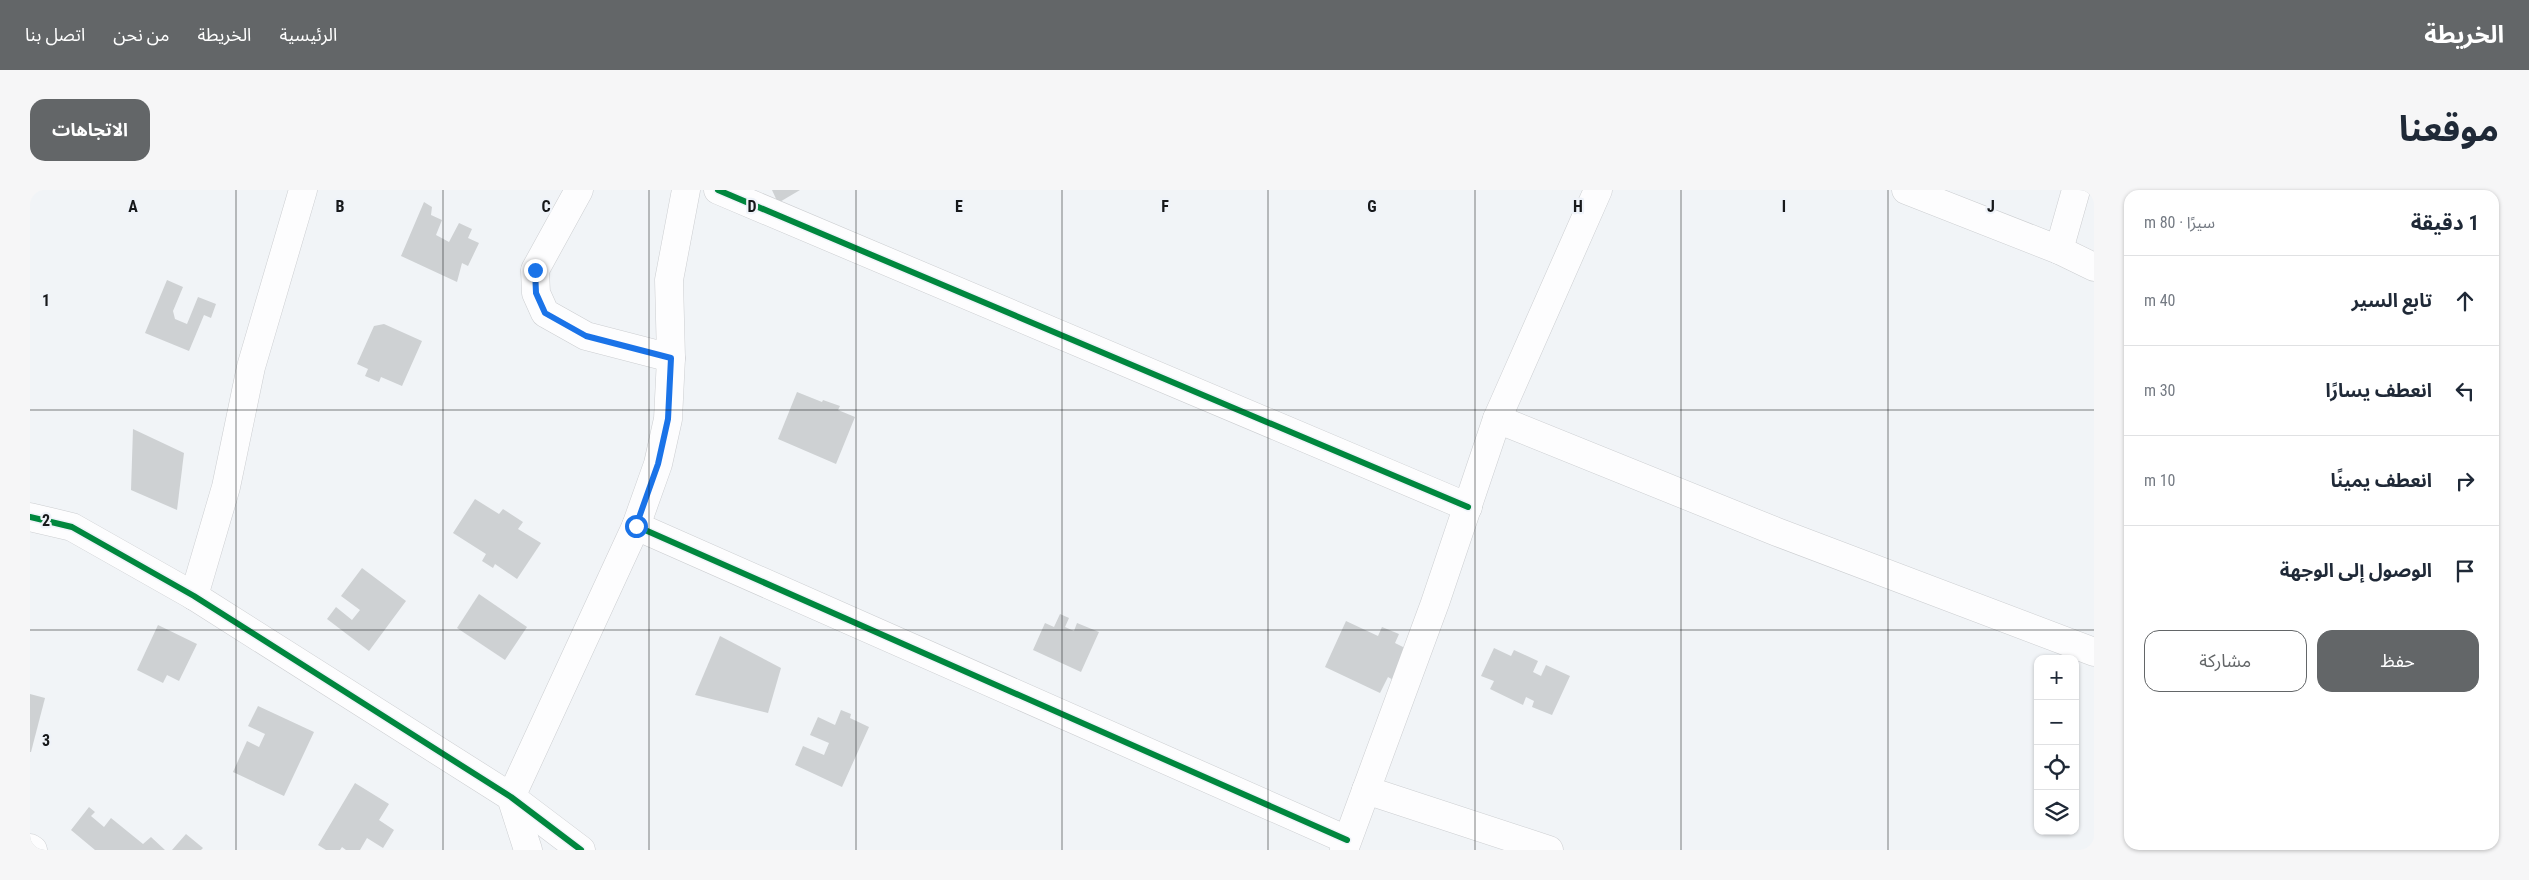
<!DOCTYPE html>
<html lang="ar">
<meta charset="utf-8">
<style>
body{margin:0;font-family:"Roboto Condensed","Noto Sans Arabic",sans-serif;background:#f6f6f7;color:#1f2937;direction:rtl}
.controls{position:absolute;right:15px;bottom:15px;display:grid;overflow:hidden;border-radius:10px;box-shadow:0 1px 4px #0004}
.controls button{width:45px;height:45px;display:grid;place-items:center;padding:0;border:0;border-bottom:1px solid #e0e1e3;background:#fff;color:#1f2937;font:25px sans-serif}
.stop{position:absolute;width:15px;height:15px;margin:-11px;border:4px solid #1a73e8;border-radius:50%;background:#fff}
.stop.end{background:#1a73e8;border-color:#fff;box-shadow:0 1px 5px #0008}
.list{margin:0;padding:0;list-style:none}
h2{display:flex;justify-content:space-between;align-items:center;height:65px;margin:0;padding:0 20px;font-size:21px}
h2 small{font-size:16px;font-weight:400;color:#747a83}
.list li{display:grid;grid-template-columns:32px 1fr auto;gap:15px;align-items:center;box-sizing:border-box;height:90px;padding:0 20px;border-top:1px solid #e0e1e3}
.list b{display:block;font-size:19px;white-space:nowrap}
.list em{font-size:16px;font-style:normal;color:#747a83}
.actions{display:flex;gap:10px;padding:15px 20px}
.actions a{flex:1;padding:11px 0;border:1px solid #636668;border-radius:15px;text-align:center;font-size:18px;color:#636668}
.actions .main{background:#636668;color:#fff}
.icon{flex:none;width:28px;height:28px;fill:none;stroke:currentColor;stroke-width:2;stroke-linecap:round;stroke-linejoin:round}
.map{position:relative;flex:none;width:2064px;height:660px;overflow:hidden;direction:ltr;border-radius:15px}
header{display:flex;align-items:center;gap:30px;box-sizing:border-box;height:70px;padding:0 25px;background:#636668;color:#fff}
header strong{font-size:24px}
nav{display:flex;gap:28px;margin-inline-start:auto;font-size:18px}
.intro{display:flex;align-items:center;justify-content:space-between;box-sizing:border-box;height:120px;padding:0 30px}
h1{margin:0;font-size:35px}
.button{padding:12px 22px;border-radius:15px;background:#636668;color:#fff;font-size:18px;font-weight:700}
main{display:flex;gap:30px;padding:0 30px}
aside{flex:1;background:#fff;border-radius:15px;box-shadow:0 1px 4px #0004}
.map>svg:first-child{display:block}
.building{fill:#ced1d3}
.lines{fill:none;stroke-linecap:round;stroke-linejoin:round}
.minor-casing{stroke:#ccced1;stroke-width:29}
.minor{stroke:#fdfdfe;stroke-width:28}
.cycleway-casing{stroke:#eff3f9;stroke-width:9}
.cycleway{stroke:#00873e;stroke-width:6}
.route{stroke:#1a73e8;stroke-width:6}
.grid{fill:none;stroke:#17191b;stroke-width:1;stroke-opacity:0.55}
.grid-label{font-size:16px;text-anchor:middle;font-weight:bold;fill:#17191b;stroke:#eff3f9;stroke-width:4.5;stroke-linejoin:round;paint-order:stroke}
</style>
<header>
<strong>الخريطة</strong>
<nav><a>الرئيسية</a><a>الخريطة</a><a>من نحن</a><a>اتصل بنا</a></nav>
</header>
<div class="intro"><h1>موقعنا</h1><a class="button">الاتجاهات</a></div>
<main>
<aside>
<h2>1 دقيقة<small>سيرًا · 80 m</small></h2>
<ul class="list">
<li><svg class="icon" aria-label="ahead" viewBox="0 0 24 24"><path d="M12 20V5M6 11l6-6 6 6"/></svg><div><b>تابع السير</b></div><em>40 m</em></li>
<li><svg class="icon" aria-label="left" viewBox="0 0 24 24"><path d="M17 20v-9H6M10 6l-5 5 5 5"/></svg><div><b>انعطف يسارًا</b></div><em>30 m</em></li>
<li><svg class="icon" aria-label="right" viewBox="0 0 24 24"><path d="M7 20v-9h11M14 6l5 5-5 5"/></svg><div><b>انعطف يمينًا</b></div><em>10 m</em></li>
<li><svg class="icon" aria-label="arrive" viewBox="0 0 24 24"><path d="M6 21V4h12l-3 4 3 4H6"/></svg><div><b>الوصول إلى الوجهة</b></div></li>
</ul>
<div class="actions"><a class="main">حفظ</a><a>مشاركة</a></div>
</aside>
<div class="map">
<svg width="2064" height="660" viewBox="0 0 2064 660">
<rect width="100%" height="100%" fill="#f1f4f7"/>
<g class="building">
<polygon points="742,0 770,0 748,13"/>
<polygon points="394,12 402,17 401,25 412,30 406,45 419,52 429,33 442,39 438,48 449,53 438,76 432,73 427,92 371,66"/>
<polygon points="137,90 153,97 143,121 145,129 157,134 168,107 186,114 181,128 174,125 159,161 115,143"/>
<polygon points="354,134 392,151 372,196 351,187 349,192 335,186 338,179 327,174 344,136"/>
<polygon points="767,202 792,212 793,210 810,216 808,220 825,227 806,274 748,249"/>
<polygon points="103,239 154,263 147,320 101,300"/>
<polygon points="445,309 469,324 473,319 493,332 488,339 511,353 487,389 465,374 463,378 452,371 456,364 423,343"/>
<polygon points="332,378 376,411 339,461 297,429 306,417 322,430 330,420 311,406"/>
<polygon points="449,404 497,437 475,470 427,438"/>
<polygon points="1030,424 1039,428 1035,437 1044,441 1047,433 1069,442 1051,482 1003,460 1015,433 1024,437"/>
<polygon points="1316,431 1348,446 1352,437 1369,444 1365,453 1379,460 1365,491 1358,487 1350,503 1295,477"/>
<polygon points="128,435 167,454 149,491 137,485 133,493 107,480"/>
<polygon points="690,446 751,478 738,523 665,505"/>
<polygon points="1464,458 1481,466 1484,460 1508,471 1503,482 1511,486 1516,475 1540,486 1522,525 1502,517 1504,511 1496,507 1493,515 1460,499 1464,491 1451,486"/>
<polygon points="0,504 15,508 1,562 0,562"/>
<polygon points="228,516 284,542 254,606 203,582 217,551 229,557 235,544 218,536"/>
<polygon points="811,520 821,524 820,528 839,537 812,597 765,575 773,556 794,565 799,553 780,545 788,527 805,535"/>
<polygon points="325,593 359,614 349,630 364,640 353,658 337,648 330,660 316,660 312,657 310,660 296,660 288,655"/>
<polygon points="59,617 65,622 61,626 74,637 81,628 113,654 121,647 135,660 65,660 41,640"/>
<polygon points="156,644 173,658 171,660 142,660"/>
</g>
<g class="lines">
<defs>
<g id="minor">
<polyline points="549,0 505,80 506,103 515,123 556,146 641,168"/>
<polyline points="688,0 1438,317"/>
<polyline points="1876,0 2029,60 2064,77"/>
<polyline points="2029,60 2046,0"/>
<polyline points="1467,229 1747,342 2064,462"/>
<polyline points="0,327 42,337 164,406 481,607 551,660"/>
<polyline points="606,336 1317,650"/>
<polyline points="164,406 196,297 221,177 273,0"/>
<polyline points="1336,600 1519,660"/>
<polyline points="0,658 3,660"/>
<polyline points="498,660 481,607 606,336 628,274 638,229 641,168 639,90 656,0"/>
<polyline points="1314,660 1405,413 1467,229 1568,0"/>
</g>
</defs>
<use href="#minor" class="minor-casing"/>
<use href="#minor" class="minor"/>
<defs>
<g id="cycleway">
<polyline points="688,0 1438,317"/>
<polyline points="0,327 42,337 164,406 481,607 551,660"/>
<polyline points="606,336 1317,650"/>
</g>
</defs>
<use href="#cycleway" class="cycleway-casing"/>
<use href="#cycleway" class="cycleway"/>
</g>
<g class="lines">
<polyline class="route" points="505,80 506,103 515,123 556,146 641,168 638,229 628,274 606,336"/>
</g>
<path class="grid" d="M206,0V660M413,0V660M619,0V660M826,0V660M1032,0V660M1238,0V660M1445,0V660M1651,0V660M1858,0V660M0,220H2064M0,440H2064"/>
<g class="grid-label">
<text x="103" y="22">A</text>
<text x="310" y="22">B</text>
<text x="516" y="22">C</text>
<text x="722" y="22">D</text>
<text x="929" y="22">E</text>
<text x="1135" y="22">F</text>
<text x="1342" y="22">G</text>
<text x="1548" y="22">H</text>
<text x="1754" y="22">I</text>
<text x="1961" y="22">J</text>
<text x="16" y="116">1</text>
<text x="16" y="336">2</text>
<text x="16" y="556">3</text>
</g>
</svg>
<div class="controls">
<button>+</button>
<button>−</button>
<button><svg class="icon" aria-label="locate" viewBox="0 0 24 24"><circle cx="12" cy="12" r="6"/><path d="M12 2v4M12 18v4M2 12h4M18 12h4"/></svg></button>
<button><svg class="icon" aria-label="layers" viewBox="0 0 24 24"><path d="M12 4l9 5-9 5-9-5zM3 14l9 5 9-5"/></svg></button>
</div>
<div class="stop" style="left:606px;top:336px"></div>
<div class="stop end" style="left:505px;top:80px"></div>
</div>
</main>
